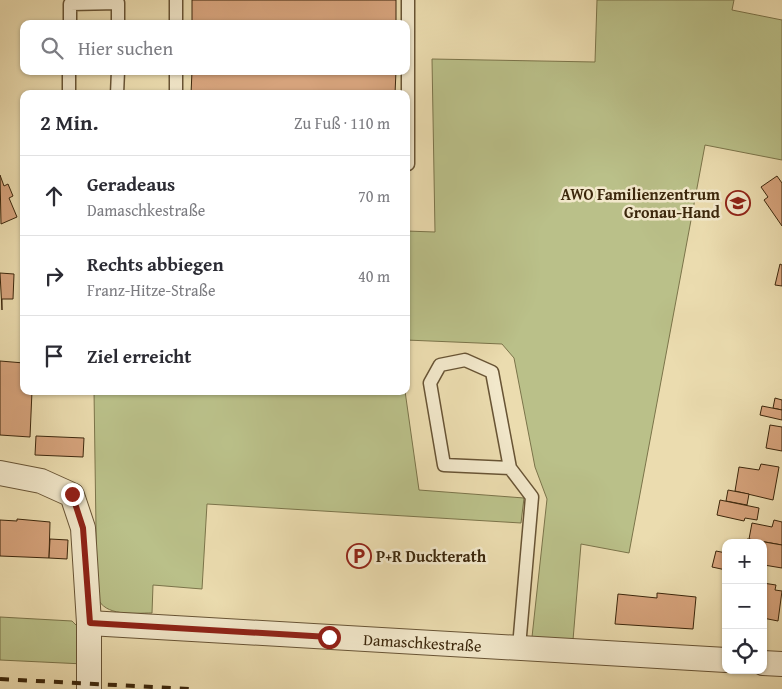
<!DOCTYPE html>
<html lang="de">
<meta charset="utf-8">
<style>
body{margin:0;font-family:"Gentium Book Plus",serif;background:#f7f7f7;color:#2b2b33}
.controls{position:absolute;right:15px;bottom:15px;display:grid;overflow:hidden;border-radius:10px;box-shadow:0 1px 4px #0004}
.controls button{width:45px;height:45px;display:grid;place-items:center;padding:0;border:0;border-bottom:1px solid #e1e1e2;background:#fff;color:#2b2b33;font:25px sans-serif}
.stop{position:absolute;width:15px;height:15px;margin:-11px;border:4px solid #8f2418;border-radius:50%;background:#fff}
.stop.end{background:#8f2418;border-color:#fff;box-shadow:0 1px 5px #0008}
.list{margin:0;padding:0;list-style:none}
h2{display:flex;justify-content:space-between;align-items:center;height:65px;margin:0;padding:0 20px;font-size:21px}
h2 small{font-size:16px;font-weight:400;color:#7c7c81}
.list li{display:grid;grid-template-columns:32px 1fr auto;gap:15px;align-items:center;box-sizing:border-box;height:80px;padding:0 20px;border-top:1px solid #e1e1e2}
.list b{display:block;font-size:19px;white-space:nowrap}
.list p{margin:0;font-size:16px;white-space:nowrap;color:#7c7c81}
.list em{font-size:16px;font-style:normal;color:#7c7c81}
.icon{flex:none;width:28px;height:28px;fill:none;stroke:currentColor;stroke-width:2;stroke-linecap:round;stroke-linejoin:round}
.map{position:relative;flex:none;width:782px;height:689px;overflow:hidden}
.search{position:absolute;background:#fff;box-shadow:0 1px 4px #0004;left:20px;top:20px;width:390px;height:55px;display:flex;align-items:center;gap:12px;box-sizing:border-box;padding:0 18px;border-radius:10px;color:#7c7c81;font-size:19px}
.panel{position:absolute;background:#fff;box-shadow:0 1px 4px #0004;left:20px;top:90px;width:390px;height:305px;border-radius:10px}
.map>svg:first-child{display:block}
.green{fill:#bac089;stroke:#7b744a}
.building{fill:#d6a37c;stroke:#3c270c}
.lines{fill:none;stroke-linecap:round;stroke-linejoin:round}
.lane-casing{stroke:#685435;stroke-width:15}
.street-casing{stroke:#685435;stroke-width:26}
.lane{stroke:#f2e8cb;stroke-width:12}
.street{stroke:#f2e8cb;stroke-width:24}
.rail{stroke:#3c270c;stroke-width:4;stroke-dasharray:9 9;stroke-linecap:butt}
.route{stroke:#8f2418;stroke-width:6}
.labels{text-anchor:middle;stroke-width:5;stroke-linejoin:round;paint-order:stroke}
.poi-label{font-size:16px;font-weight:bold;fill:#3c270c;stroke:#f2e8cb;text-anchor:end}
.street-label{font-size:16px;fill:#3c270c;stroke:#f2e8cb}
</style>
<div class="map">
<svg width="782" height="689" viewBox="0 0 782 689">
<rect width="100%" height="100%" fill="#ebdcaf"/>
<filter id="stains"><feTurbulence type="fractalNoise" baseFrequency=".004" numOctaves="4"/><feColorMatrix values="0 0 0 0 .2 0 0 0 0 .09 0 0 0 0 .02 0 0 0 .5 -.17"/></filter>
<radialGradient id="worn" r=".72"><stop offset=".6" stop-color="#630" stop-opacity="0"/><stop offset="1" stop-color="#630" stop-opacity=".3"/></radialGradient>
<g class="green">
<polygon points="597,0 734,0 732,10 782,20 782,160 705,145 629,553 581,544 573,640 532,637 547,499 535,467 514,358 502,344 406,340 406,231 435,232 432,59 595,62"/>
<path d="M94,391H405L419,490L524,498L521,523L207,504L202,589L153,585L152,613C133,613 105,617 97,597Z"/>
<polygon points="0,617 72,621 82,631 84,664 0,660"/>
</g>
<g class="building">
<rect x="192" y="0" width="204" height="24"/>
<polygon points="192,71 396,71 395,94 191,94"/>
<polygon points="0,175 4,186 8,184 13,196 9,198 17,217 1,224"/>
<polygon points="777,176 782,183 782,226 764,200 768,197 761,187"/>
<polygon points="780,264 782,265 782,286 775,285"/>
<polygon points="0,273 14,274 13,299 2,299 2,310"/>
<polygon points="0,361 24,363 24,391 32,391 30,437 0,435"/>
<polygon points="775,398 782,400 782,410 773,408"/>
<polygon points="762,406 782,410 782,420 760,415"/>
<polygon points="770,425 782,427 782,451 766,448"/>
<polygon points="36,436 84,438 83,457 35,455"/>
<polygon points="761,464 779,467 773,500 735,491 739,467 759,470"/>
<polygon points="728,490 749,494 747,505 726,501"/>
<polygon points="720,500 759,508 757,520 745,518 744,521 717,515"/>
<polygon points="17,519 50,522 49,558 0,556 0,520 17,521"/>
<polygon points="774,520 782,522 782,545 749,539 752,523 772,527"/>
<polygon points="50,539 68,540 67,559 49,558"/>
<polygon points="747,539 782,545 782,568 764,565 766,556 763,556 763,543 746,543"/>
<polygon points="716,551 726,553 726,570 712,567"/>
<polygon points="763,583 776,585 775,590 782,591 778,621 763,618"/>
<polygon points="657,593 696,597 693,629 615,624 618,594 657,598"/>
</g>
<g class="lines">
<defs>
<g id="lane">
<polyline points="70,24 70,4 118,3 118,24"/>
<polyline points="176,24 176,0"/>
<polyline points="69,94 69,71"/>
<polyline points="117,94 118,71"/>
<polyline points="176,94 176,71"/>
<polyline points="406,164 408,164 408,0"/>
<polyline points="510,468 444,465 430,383 440,365 465,360 492,372 510,468 532,497 519,647"/>
</g>
<g id="street">
<polyline points="0,473 41,481 72,495 83,528 89,623 89,689"/>
<path id="s1" d="M89,623L726,660"/>
<polyline points="763,663 782,664"/>
</g>
</defs>
<use href="#lane" class="lane-casing"/>
<use href="#street" class="street-casing"/>
<use href="#lane" class="lane"/>
<use href="#street" class="street"/>
<polyline class="rail" points="0,679 191,689"/>
</g>
<g class="lines">
<polyline class="route" points="72,494 83,528 90,623 329,637"/>
</g>
<defs>
<symbol id="school-ring" viewBox="-11 -11 22 22"><circle r="9.5" fill="#f2e8cb" stroke="#8f2418" stroke-width="1.5"/><path d="M0-5L7-2L0 1L-7-2ZM-4 1L0 2.5L4 1V4Q0 6-4 4Z" fill="#8f2418"/></symbol>
<symbol id="parking-ring" viewBox="-11 -11 22 22"><circle r="9.5" fill="#f2e8cb" stroke="#8f2418" stroke-width="1.5"/><path d="M-3.5-5.5H1a3.5 3.5 0 0 1 0 7H-1V5.5H-3.5ZM-1-3.4V-.6H.8a1.4 1.4 0 0 0 0-2.8Z" fill="#8f2418"/></symbol>
</defs>
<g fill-rule="evenodd">
<use href="#school-ring" x="724" y="189" width="28" height="28"/>
<use href="#parking-ring" x="345" y="542" width="28" height="28"/>
</g>
<g class="labels">
<g class="poi-label">
<text x="720" y="200">AWO Familienzentrum<tspan x="720" dy="18">Gronau-Hand</tspan></text>
<text x="376" y="562" text-anchor="start">P+R Duckterath</text>
</g>
<g class="street-label">
<text dy="6" stroke="none"><textPath href="#s1" startOffset="334">Damaschkestraße</textPath></text>
</g>
</g>
<rect width="100%" height="100%" filter="url(#stains)"/>
<rect width="100%" height="100%" fill="url(#worn)"/>
</svg>
<div class="controls">
<button>+</button>
<button>−</button>
<button><svg class="icon" aria-label="locate" viewBox="0 0 24 24"><circle cx="12" cy="12" r="6"/><path d="M12 2v4M12 18v4M2 12h4M18 12h4"/></svg></button>
</div>
<div class="stop" style="left:329px;top:637px"></div>
<div class="stop end" style="left:72px;top:494px"></div>
<div class="search"><svg class="icon" aria-label="search" viewBox="0 0 24 24"><circle cx="10" cy="10" r="6"/><path d="M15 15l6 6"/></svg>Hier suchen</div>
<section class="panel">
<h2>2 Min.<small>Zu Fuß · 110 m</small></h2>
<ul class="list">
<li><svg class="icon" aria-label="ahead" viewBox="0 0 24 24"><path d="M12 20V5M6 11l6-6 6 6"/></svg><div><b>Geradeaus</b><p>Damaschkestraße</p></div><em>70 m</em></li>
<li><svg class="icon" aria-label="right" viewBox="0 0 24 24"><path d="M7 20v-9h11M14 6l5 5-5 5"/></svg><div><b>Rechts abbiegen</b><p>Franz-Hitze-Straße</p></div><em>40 m</em></li>
<li><svg class="icon" aria-label="arrive" viewBox="0 0 24 24"><path d="M6 21V4h12l-3 4 3 4H6"/></svg><div><b>Ziel erreicht</b></div></li>
</ul>
</section>
</div>
